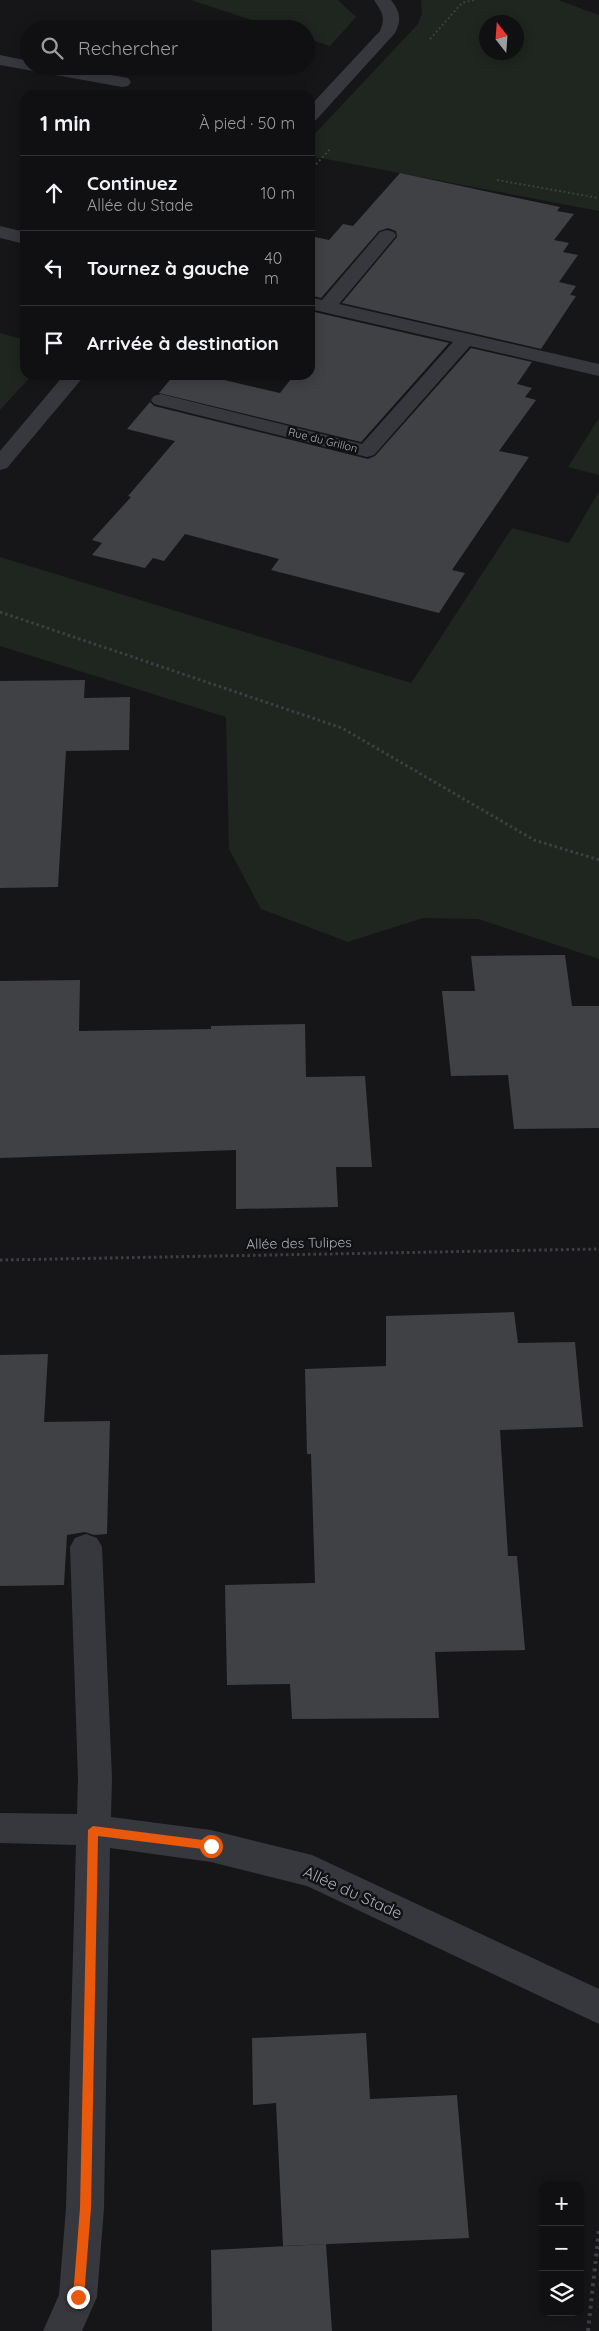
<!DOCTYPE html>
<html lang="fr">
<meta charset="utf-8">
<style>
body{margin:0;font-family:Quicksand,sans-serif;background:#1e1e20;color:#f1f3f6}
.controls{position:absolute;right:15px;bottom:15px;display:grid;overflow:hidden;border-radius:10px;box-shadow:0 2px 12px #0003}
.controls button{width:45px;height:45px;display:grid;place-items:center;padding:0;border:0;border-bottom:1px solid #303032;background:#101012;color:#f1f3f6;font:25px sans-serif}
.compass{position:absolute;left:479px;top:15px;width:45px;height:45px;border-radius:50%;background:#101012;box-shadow:0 2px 12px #0003;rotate:343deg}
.stop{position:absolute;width:15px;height:15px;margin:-11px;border:4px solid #ea580c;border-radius:50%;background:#fff}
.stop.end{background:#ea580c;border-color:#fff;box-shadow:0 1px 5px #0008}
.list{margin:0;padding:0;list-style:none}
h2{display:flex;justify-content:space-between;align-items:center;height:65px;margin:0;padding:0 20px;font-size:21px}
h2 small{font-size:16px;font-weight:400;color:#9c9d9f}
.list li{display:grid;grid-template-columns:32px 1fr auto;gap:15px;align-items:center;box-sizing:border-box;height:75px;padding:0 20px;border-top:1px solid #303032}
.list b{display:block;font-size:19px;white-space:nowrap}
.list p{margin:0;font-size:16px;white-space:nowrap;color:#9c9d9f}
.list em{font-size:16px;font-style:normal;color:#9c9d9f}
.icon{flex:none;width:28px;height:28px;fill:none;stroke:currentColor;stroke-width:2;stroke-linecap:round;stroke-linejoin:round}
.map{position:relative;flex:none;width:599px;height:2331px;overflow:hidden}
.search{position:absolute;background:#101012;box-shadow:0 2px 12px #0003;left:20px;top:20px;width:295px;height:55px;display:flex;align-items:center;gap:12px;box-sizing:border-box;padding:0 18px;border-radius:28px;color:#9c9d9f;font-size:19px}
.panel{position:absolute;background:#101012;box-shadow:0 2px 12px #0003;left:20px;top:90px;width:295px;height:290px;border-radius:15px}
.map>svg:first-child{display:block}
.green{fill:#1e261f;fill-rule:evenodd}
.building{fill:#404145}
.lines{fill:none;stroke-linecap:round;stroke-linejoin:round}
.path-far2{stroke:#3d3f44;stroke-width:2;stroke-dasharray:2 2.5;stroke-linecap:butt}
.path-far1{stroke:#3d3f44;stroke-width:3;stroke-dasharray:2.5 3;stroke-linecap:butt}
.path{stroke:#3d3f44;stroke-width:4;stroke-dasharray:3 4.5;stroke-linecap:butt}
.minor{fill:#37383d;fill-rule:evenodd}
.route{fill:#ea580c}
.labels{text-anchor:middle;stroke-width:5;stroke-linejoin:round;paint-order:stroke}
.far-street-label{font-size:11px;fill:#a8adb8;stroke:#111113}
.street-label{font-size:14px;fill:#a8adb8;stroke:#111113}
.near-street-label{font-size:16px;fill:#a8adb8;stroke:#111113}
</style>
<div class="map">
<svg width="599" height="2331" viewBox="0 0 599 2331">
<rect width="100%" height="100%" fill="#161618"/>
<g class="green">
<polygon points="191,0 338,0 356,17 330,46 306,38 306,29 279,29"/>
<path d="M421,0H558L599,15V211L310,156V139L418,24L422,13ZM516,22V52H486V22Z"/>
<polygon points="0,333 25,340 25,375 32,375 0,410"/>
<polygon points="599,418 599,475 568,467"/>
<polygon points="599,491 599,959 478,919 423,918 348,942 261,909 229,849 226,717 0,646 0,557 411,683 512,528 569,543"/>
</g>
<g class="building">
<polygon points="400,173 560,207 557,211 574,214 554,240 569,243 563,252 578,255 559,282 576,286 570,295 576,296 541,349 342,303 397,237 396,231 388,228 379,231 321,298 310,295 310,236 329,240 343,224 353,226"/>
<polygon points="310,311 449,343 361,442 159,393 174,375 203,375 280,393 294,375 310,375"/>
<polygon points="471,348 532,362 517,384 532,388 525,397 536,400 499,451 529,457 452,570 465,573 439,613 271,570 279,559 185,534 164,561 153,558 145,568 92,555 102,543 92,540 131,497 128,496 175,441 127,429 150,402 154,406 368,459 375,456"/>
<polygon points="85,680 84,698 130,697 129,750 66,751 58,887 0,888 0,681"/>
<polygon points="565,955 572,1006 599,1006 599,1128 514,1129 508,1075 451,1076 442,991 475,991 471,956"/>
<polygon points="80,980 79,1031 211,1029 211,1026 305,1024 306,1077 365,1076 372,1167 336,1167 338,1207 236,1209 236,1150 0,1158 0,981"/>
<polygon points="514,1312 518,1343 575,1342 583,1427 500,1430 508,1556 517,1556 525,1650 435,1652 439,1718 292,1719 290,1684 227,1685 225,1585 315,1583 311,1454 307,1454 305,1369 386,1366 386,1316"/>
<polygon points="48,1354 44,1422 110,1421 107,1534 94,1535 85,1532 67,1535 64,1585 0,1586 0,1355"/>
<polygon points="366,2033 370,2099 457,2095 469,2238 283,2246 276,2103 253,2105 252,2038"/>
<polygon points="326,2244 332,2331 212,2331 211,2250"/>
</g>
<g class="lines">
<g class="path-far2">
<polyline points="430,39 462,3 474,0"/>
<polyline points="310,171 330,149"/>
<polyline points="497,180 599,198"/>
</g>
<g class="path-far1">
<polyline points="0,612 342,728 534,840 599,860"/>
<polyline points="0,1260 599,1249"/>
</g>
<polyline class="path" points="588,2331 599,2230"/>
<g class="minor">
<path d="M374,0H391C400,11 402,20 395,33L316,120L310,121V106L380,31C386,17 382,12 374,0Z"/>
<polygon points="0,55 29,61 29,66 62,66 122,77 128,78 131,82 128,86 122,87 0,65"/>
<polygon points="0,226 25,232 25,244 0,238"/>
<polygon points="387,230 394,232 396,236 339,304 599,364 599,376 470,346 374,455 367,457 154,404 151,400 154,396 161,394 362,444 453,342 310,309 310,297 322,300 380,232"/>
<polygon points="64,375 85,375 7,468 0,470 0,451"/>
<polygon points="86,1534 97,1538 102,1547 112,1778 111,1817 211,1830 312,1855 599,1989 599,2024 307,1886 211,1862 110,1848 104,2208 97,2297 82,2331 43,2331 59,2295 66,2208 76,1845 0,1843 0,1813 77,1814 78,1778 70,1547 75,1538"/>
</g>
</g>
<polygon class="route" points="93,1826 211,1841 216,1846 211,1850 98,1836 91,2208 84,2297 82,2301 78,2303 74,2301 73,2297 80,2208 88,1830"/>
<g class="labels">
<g class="far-street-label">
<text transform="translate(323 440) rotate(14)" y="4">Rue du Grillon</text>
</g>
<g class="street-label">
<text transform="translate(299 1243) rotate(-1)" y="5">Allée des Tulipes</text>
</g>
<g class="near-street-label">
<text transform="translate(353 1892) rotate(24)" y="6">Allée du Stade</text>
</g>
</g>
</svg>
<div class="controls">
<button>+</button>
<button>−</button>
<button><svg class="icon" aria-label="layers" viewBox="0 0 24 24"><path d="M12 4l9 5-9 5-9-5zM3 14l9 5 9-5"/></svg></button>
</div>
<svg class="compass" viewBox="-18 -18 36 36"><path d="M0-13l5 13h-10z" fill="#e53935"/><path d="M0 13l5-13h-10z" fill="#9c9d9f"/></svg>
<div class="stop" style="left:211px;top:1846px"></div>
<div class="stop end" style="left:78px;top:2297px"></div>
<div class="search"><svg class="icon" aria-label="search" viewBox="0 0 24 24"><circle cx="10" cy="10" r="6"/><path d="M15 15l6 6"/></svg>Rechercher</div>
<section class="panel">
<h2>1 min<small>À pied · 50 m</small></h2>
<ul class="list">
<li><svg class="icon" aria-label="ahead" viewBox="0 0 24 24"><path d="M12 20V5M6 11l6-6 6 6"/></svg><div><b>Continuez</b><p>Allée du Stade</p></div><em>10 m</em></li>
<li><svg class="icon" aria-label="left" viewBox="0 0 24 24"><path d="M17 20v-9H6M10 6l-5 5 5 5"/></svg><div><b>Tournez à gauche</b></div><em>40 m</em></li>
<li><svg class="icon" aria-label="arrive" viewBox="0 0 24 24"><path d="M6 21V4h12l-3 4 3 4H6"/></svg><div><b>Arrivée à destination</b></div></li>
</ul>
</section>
</div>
